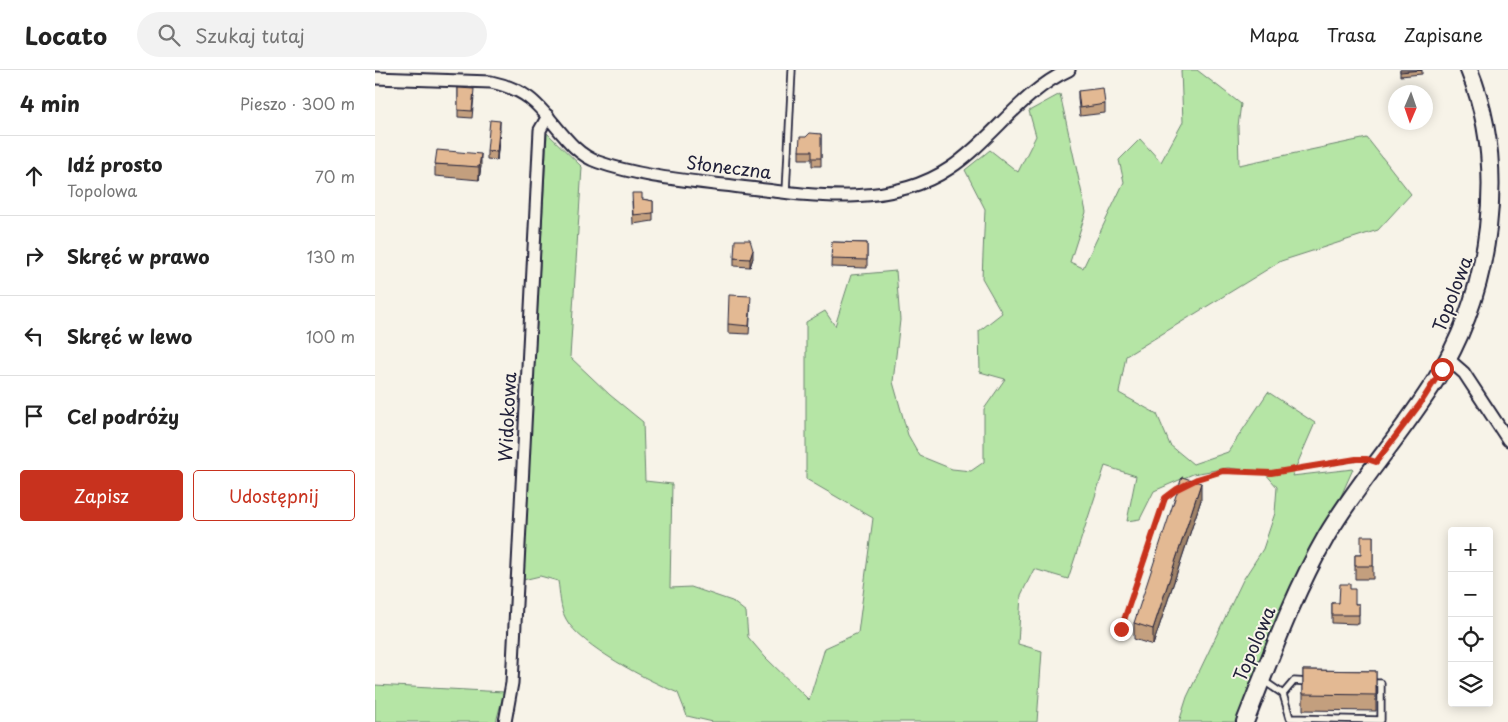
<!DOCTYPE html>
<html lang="pl">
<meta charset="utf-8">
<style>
body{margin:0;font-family:"Playpen Sans",sans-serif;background:#f2f2f2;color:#222}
.controls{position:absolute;right:15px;bottom:15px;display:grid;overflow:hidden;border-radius:5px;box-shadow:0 2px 12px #0003}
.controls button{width:45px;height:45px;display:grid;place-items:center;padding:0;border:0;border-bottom:1px solid #e0e0e0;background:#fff;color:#222;font:25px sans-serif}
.compass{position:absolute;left:1013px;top:15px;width:45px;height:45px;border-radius:50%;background:#fff;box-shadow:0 2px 12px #0003;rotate:182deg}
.stop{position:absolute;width:15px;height:15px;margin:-11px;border:4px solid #c8321e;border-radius:50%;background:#fff}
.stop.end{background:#c8321e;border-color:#fff;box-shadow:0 1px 5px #0008}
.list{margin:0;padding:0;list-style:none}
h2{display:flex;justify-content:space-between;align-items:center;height:65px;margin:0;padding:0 20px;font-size:21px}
h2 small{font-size:16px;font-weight:400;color:#767676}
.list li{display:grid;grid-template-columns:32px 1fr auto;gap:15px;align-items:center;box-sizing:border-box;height:80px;padding:0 20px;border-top:1px solid #e0e0e0}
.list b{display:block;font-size:19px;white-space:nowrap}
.list p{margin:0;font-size:16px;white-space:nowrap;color:#767676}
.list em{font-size:16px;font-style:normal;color:#767676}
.actions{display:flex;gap:10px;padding:15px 20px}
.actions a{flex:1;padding:11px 0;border:1px solid #c8321e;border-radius:5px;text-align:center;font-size:18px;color:#c8321e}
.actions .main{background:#c8321e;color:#fff}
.icon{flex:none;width:28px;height:28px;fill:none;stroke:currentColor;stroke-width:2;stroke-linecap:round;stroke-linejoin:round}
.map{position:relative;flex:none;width:1133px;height:652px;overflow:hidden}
header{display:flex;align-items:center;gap:30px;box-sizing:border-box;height:70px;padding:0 25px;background:#fff;border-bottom:1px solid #e0e0e0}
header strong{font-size:24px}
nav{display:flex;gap:28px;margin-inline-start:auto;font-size:18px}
.search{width:350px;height:45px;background:#f2f2f2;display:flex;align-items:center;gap:12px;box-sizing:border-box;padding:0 18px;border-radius:28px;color:#767676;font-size:19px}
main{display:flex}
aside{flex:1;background:#fff}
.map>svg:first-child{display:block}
.green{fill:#b5e5a5;stroke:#6c8470}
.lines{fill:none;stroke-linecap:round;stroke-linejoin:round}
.lane-casing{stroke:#22223b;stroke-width:9}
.street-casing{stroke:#22223b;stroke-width:15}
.secondary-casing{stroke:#22223b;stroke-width:20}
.path{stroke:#22223b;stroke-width:2;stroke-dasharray:5 4;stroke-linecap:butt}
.lane{stroke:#f7f3e8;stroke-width:5.5}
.street{stroke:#f7f3e8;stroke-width:11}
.secondary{stroke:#f7f3e8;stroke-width:16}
.wall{fill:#c39f7e;stroke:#22223b}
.shaded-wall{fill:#9f8267;stroke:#22223b}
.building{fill:#e3b993;stroke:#22223b}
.route{stroke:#c8321e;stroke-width:6}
.labels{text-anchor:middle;stroke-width:4;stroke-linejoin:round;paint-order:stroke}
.street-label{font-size:18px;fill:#22223b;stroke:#f7f3e8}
</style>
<header>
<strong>Locato</strong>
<div class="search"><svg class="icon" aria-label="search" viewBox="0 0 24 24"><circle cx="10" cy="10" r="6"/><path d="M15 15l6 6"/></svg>Szukaj tutaj</div>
<nav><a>Mapa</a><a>Trasa</a><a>Zapisane</a></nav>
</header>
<main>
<aside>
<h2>4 min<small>Pieszo · 300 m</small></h2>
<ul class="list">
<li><svg class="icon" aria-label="ahead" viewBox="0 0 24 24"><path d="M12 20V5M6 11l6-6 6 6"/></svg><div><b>Idź prosto</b><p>Topolowa</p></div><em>70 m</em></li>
<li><svg class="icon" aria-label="right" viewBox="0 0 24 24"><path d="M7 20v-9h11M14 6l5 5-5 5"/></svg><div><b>Skręć w prawo</b></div><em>130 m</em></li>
<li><svg class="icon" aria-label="left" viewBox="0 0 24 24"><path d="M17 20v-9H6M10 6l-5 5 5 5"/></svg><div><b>Skręć w lewo</b></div><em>100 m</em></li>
<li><svg class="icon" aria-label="arrive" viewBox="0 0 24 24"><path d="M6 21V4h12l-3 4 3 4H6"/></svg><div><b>Cel podróży</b></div></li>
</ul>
<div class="actions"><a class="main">Zapisz</a><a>Udostępnij</a></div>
</aside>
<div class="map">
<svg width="1133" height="652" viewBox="0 0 1133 652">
<rect width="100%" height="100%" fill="#f7f3e8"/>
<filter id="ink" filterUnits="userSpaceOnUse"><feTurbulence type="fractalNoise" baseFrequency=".02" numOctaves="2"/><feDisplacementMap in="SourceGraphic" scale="10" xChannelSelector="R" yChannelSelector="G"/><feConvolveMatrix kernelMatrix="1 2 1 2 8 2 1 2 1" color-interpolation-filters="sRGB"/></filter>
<g filter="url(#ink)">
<g class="green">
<path d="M806,0H822L866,34L863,56L864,95L992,68L1036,124L1003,160L906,191L751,286L744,323L782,344L795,375L818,394L853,382L893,322L940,353L917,406L978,399L866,652H804L812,627L868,510L888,479L900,443L902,417L890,403L853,398L818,404L779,421L765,449L752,451L761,406L730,396L693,509L659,499L646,525L643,574L667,581L662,652H338L312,646L303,623C274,611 205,576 191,549C185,539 185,522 183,511L165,506L148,510L172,63L207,97L195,287L235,325L268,352L270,411L297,414L295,518L316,517L357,531L371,542L373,567L390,587L434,630L450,578L483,563L498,448L431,409V252L450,241L460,256L476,205L521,201L525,250L518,312L533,365L545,386L577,399L596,401L609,392V339L630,309L605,302L604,261L627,243L607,208L610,139L590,100L615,80L643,102L661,66L654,41L685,24L711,142L695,192L708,198L749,112L744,90L765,69L786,92L808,52Z"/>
<polygon points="0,615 129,622 121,652 0,652"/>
</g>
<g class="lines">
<defs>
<g id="lane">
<polyline points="411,122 417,0"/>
<polyline points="889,611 908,624 915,648 1006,650 1006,613 994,613"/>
<polyline points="908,624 919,611 935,612"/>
</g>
<g id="street">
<path d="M0,8L116,12C130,15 142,19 154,28C178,46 193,82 223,92C263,106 307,110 349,115C422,123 510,142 575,98C618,69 646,22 694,0"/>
<polyline points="1073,289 1089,303 1133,370"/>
<polyline points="130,652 137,613 165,60 173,46"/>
</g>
<path id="secondary" d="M870,652C895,589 918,524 952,465C984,411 1027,364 1060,311C1117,221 1133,96 1094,0"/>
</defs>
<use href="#lane" class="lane-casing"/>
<use href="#street" class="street-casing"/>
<use href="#secondary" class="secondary-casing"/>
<g class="path">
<polyline points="817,411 848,401 896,403 989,389"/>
<polyline points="746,559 791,428 806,417"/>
</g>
<use href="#lane" class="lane"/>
<use href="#street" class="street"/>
<use href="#secondary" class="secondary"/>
</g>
<g class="wall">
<polygon points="1025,0 1047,0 1047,4 1025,6"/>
<polygon points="83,18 99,26 97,48 83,47"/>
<polygon points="703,21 730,34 730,43 705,46 703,29"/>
<polygon points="125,59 122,90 112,89 112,81"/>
<polygon points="446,64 446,96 437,96 437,89 424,89 424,81 431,67"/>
<polygon points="60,94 106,96 104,110 60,106"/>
<polygon points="267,129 278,131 278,151 258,154 257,131"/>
<polygon points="457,172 492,173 492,198 456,197"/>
<polygon points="359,188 378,188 375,197 359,196"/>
<polygon points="376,234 374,264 353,263 353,254"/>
<polygon points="826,430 778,575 759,569 759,553"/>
<polygon points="998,466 998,509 980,509 980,485 986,485"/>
<polygon points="975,519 980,534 984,534 984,554 957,553 957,533 964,533"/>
<polygon points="928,600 1001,601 1001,641 928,640"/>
</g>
<g class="shaded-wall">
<polygon points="125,51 125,59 122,90 122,82"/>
<polygon points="106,84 106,96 104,110 104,97"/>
<polygon points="378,180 378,188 375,197 375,189"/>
<polygon points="826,413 826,430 778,575 778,559"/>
</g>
<g class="building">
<polygon points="1025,0 1047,0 1025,2"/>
<polygon points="83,18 99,19 97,41 83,40"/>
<polygon points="728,18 730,34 705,38 703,21"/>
<polygon points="115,50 125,51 122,82 112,81"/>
<polygon points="435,63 446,64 446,88 437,88 437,81 424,81 425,67 431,67"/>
<polygon points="62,80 106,84 104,97 60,94"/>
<polygon points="257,123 267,123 267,129 278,131 278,143 258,145"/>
<polygon points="360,170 375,170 378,180 375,189 359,188"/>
<polygon points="457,172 492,173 492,190 456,189"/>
<polygon points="354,225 376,226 374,256 353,254"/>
<polygon points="807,407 826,413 778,559 759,553"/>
<polygon points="986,466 998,466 998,496 980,496 980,485 986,485"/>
<polygon points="965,514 975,514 975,519 980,519 980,534 984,534 984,545 957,545 957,533 964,533"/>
<polygon points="928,600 1001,601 1001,625 928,624"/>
</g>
</g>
<g class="lines" filter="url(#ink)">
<polyline class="route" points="746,559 790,428 802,419 822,409 848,401 896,403 981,389 992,389 1001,392 1045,334 1067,299"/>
</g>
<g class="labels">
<g class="street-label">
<text transform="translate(354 98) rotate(7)" y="6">Słoneczna</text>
<text transform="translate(1078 224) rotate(-69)" y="6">Topolowa</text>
<text transform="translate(133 347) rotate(-87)" y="6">Widokowa</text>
<text transform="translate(880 574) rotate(-67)" y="6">Topolowa</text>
</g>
</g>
</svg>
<div class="controls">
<button>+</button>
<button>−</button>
<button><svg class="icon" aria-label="locate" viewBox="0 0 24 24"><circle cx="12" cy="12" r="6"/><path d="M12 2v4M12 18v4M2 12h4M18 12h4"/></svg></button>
<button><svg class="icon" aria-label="layers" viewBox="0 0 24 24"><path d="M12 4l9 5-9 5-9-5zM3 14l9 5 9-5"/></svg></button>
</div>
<svg class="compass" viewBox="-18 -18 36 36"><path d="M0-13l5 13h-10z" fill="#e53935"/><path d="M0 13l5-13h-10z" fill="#767676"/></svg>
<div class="stop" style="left:1067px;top:299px"></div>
<div class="stop end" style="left:746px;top:559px"></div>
</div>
</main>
